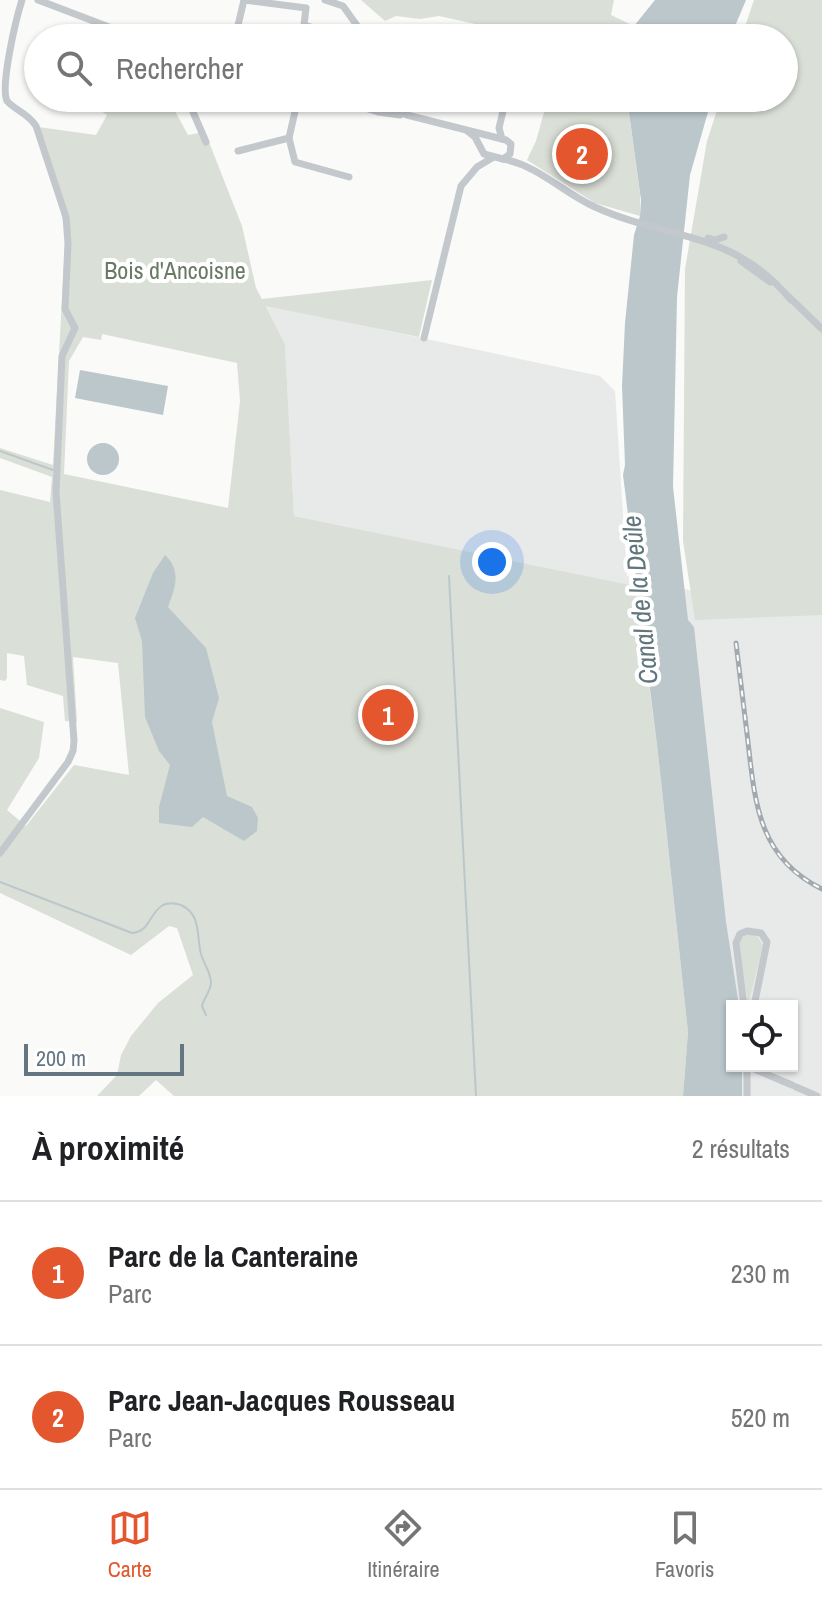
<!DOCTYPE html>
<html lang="fr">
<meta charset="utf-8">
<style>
body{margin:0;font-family:"Archivo Narrow",sans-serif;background:#f2f2f2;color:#202124}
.controls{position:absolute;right:24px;bottom:24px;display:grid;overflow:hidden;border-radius:0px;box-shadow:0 2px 6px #0004}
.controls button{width:72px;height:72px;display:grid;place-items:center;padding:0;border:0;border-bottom:2px solid #e0e0e0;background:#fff;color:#202124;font:40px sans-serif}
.scale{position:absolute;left:24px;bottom:20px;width:160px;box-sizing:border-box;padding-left:8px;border:4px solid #657683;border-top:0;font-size:22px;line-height:28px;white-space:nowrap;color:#657683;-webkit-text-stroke:6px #fff;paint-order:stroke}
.you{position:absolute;left:492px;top:562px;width:28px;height:28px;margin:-20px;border:6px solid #fff;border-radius:50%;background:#1a73e8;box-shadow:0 0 0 12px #1a73e833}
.badge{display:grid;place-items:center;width:52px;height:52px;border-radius:50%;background:#e4572e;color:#fff;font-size:26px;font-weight:700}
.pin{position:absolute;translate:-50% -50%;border:4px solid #fff;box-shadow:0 2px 8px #0006}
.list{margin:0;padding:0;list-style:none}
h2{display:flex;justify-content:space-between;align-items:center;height:104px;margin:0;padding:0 32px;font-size:34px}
h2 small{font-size:26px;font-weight:400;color:#757577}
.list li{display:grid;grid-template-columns:52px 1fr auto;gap:24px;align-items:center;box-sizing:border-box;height:144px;padding:0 32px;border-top:2px solid #e0e0e0}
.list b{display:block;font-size:30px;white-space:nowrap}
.list p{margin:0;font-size:26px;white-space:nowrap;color:#757577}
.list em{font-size:26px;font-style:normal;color:#757577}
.icon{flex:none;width:44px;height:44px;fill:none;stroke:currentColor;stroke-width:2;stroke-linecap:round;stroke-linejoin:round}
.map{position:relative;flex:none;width:822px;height:1096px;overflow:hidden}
.search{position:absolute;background:#fff;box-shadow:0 2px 6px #0004;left:24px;right:24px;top:24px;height:88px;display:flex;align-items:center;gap:20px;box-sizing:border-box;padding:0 28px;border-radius:44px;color:#757577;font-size:30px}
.sheet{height:392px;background:#fff}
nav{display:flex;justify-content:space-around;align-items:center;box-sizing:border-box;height:112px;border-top:2px solid #e0e0e0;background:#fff;font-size:22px;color:#757577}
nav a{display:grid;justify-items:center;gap:4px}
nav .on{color:#e4572e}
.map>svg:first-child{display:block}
.built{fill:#e8e9e9;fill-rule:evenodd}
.green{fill:#dadfd7;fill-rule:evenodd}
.water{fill:#bbc7cb}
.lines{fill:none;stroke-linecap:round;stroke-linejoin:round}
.stream{stroke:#bbc7cb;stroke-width:2}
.minor{stroke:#c3c8cc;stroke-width:7}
.rail-casing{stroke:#a2aab0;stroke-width:5}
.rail{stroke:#fff;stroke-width:2;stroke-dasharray:6;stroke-linecap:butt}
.labels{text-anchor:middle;stroke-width:8;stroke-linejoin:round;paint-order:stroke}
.park-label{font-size:24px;fill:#687a64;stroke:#fff}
.water-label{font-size:26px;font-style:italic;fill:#60757c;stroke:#fff}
</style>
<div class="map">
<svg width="822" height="1096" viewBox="0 0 822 1096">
<rect width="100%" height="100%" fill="#fafaf8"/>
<path class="built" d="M266,305L600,376L615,391L627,576L715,596L822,591V1096H707L634,586L294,516L285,344ZM732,1006H792V1066H732Z"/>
<g class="green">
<polygon points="361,0 614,0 611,15 634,26 629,38 538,38 439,16 420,19 396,16 385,21"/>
<polygon points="754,0 822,0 822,615 695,620 683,541 685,269 707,141 721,98 784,98 784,38 741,38"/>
<path d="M81,98H125L151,108L168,98L188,135L205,132L242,226L256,288L262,299L432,280L419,337L266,306L285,344L294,516L635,586L657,744L688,1032L683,1096H174L156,1080L139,1096H97L117,1075L121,1055L131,1036L158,1003L193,975L177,928L169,926L131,955L0,893V708L44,722L39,758L7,810L26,826L74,765L129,775L118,663L73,657L77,722L65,721L63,696L27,685L24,656L7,653V678L5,681L0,680V490L50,502L52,477L0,458V448L53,465L65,244L64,224L38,127L96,135L107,115ZM102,334L237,363L240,401L228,508L64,474L69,361L83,337L101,340Z"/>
<polygon points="548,98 627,98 640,194 640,216 595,203 527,160 536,141"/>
<polygon points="751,933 756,935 763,945 748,1005 739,945 742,938"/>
</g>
<g class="water">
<polygon points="655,0 746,0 730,38 629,38 634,26"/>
<polygon points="627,98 712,98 690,175 677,297 673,487 688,620 694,627 726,922 739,1006 732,1006 732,1066 742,1066 742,1096 683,1096 688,1032 657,744 623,475 625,465 622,386 625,323 634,235 640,216 641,200"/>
<polygon points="80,370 168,386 163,415 75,398"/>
<circle cx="103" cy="459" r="16"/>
<path d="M165,555C182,571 175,588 168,607L206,648L219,698L212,722L227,796L252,807L258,818L257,831L244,841L203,817L192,827L159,823V807L170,765L159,751L145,717L142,641L135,618L153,573Z"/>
</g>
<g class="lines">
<g class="stream">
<polyline points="0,451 53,470"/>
<polyline points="449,576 476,1096"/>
<path d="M0,882L132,933C150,932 149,913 163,905C169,902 175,903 181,905C202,915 196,935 201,954C204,964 211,973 211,983C210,992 204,998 202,1006L206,1015"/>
</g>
<g class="minor">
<polyline points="38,0 138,38"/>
<polyline points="244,0 306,8 304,25 321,30"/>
<polyline points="325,0 343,6 366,38"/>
<polyline points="235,38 244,0"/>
<polyline points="187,98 206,142"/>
<polyline points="298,98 289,138 295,162 349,177"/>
<polyline points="333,98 378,112 400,115"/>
<polyline points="362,105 381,106 407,115 506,140 511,144 510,154 503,159 484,154 475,137 466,130"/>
<polyline points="502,139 499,128 506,98"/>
<polyline points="238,151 289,138"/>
<path d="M503,159C539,166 562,192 595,207C670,241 733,230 791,300"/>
<polyline points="708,238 715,240 724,237"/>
<polyline points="741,261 770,282"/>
<polyline points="789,297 822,329"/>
<polyline points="424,338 461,186 477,167 492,158"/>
<path d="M0,853L68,762L73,751L74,741L56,492L62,356L75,328L65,309L68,243L66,217L36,126C28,113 16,111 7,101C0,86 16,19 22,0"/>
<polyline points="744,1006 736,943 740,934 747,931 761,933 767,942 754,1006"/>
<polyline points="747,1066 792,1085"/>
<polyline points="747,1067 747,1096"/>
<polyline points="796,1087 817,1096"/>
</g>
<defs>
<path id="rail" d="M736,643C740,676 744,709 748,742C755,804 759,858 822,889"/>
</defs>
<use href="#rail" class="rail-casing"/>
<use href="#rail" class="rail"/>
</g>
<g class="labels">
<g class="park-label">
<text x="175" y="279">Bois d'Ancoisne</text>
</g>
<g class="water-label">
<text transform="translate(640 600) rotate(-96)" y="9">Canal de la Deûle</text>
</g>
</g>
</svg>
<div class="controls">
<button><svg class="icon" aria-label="locate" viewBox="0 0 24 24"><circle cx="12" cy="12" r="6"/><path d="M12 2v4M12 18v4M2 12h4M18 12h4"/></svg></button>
</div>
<div class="scale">200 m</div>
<div class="you"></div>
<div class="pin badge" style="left:388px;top:715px">1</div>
<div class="pin badge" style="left:582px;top:154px">2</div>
<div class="search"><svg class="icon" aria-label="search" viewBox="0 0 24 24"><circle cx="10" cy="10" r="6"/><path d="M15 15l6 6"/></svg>Rechercher</div>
</div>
<section class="sheet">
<h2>À proximité<small>2 résultats</small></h2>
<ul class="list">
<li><span class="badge">1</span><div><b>Parc de la Canteraine</b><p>Parc</p></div><em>230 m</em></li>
<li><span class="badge">2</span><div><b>Parc Jean-Jacques Rousseau</b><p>Parc</p></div><em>520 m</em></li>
</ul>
</section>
<nav>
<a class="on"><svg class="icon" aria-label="map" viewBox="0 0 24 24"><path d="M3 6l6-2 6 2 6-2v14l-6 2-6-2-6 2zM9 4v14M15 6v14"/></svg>Carte</a>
<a><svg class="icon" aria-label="directions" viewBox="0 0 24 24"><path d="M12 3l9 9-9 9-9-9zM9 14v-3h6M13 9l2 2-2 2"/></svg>Itinéraire</a>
<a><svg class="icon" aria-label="saved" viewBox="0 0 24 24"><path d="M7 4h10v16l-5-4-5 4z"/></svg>Favoris</a>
</nav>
